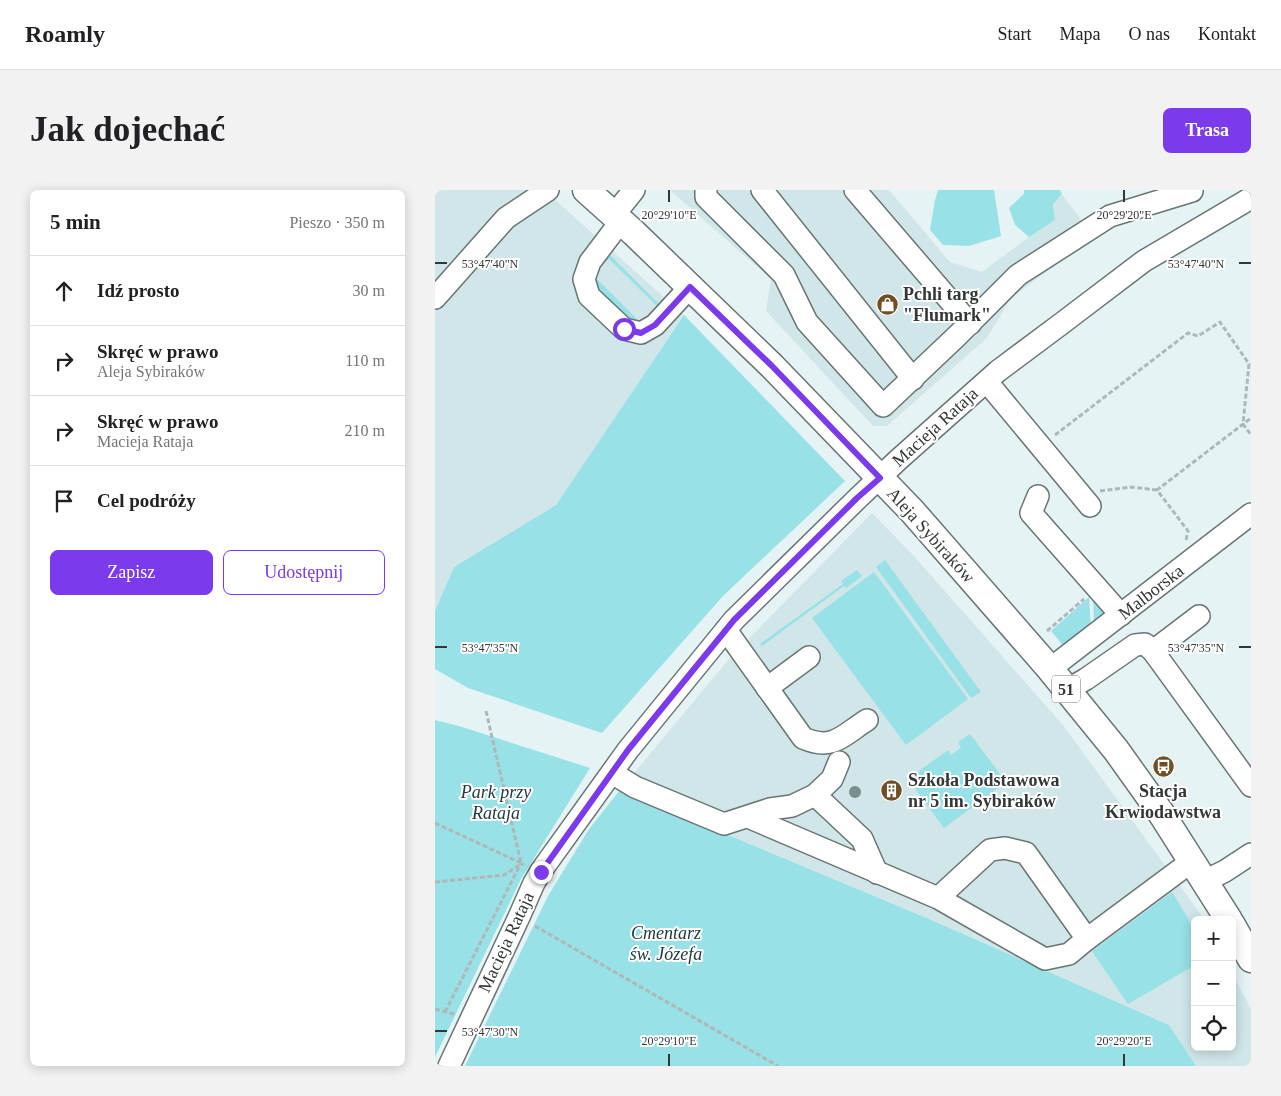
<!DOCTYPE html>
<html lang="pl">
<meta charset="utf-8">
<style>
body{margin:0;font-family:"Times New Roman",serif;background:#f2f2f2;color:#202124}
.controls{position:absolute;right:15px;bottom:15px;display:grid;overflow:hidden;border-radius:8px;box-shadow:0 2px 12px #0003}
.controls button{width:45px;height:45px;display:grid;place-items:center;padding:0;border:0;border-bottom:1px solid #e0e0e0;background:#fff;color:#202124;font:25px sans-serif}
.stop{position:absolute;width:15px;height:15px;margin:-11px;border:4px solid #7c3aed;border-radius:50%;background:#fff}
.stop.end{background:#7c3aed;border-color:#fff;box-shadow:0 1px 5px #0008}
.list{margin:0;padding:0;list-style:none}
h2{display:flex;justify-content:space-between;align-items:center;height:65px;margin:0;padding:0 20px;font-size:21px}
h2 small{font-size:16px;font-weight:400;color:#757577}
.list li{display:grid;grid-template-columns:32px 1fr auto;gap:15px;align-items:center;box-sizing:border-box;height:70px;padding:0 20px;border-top:1px solid #e0e0e0}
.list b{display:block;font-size:19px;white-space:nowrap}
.list p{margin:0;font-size:16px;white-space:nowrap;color:#757577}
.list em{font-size:16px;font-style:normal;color:#757577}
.actions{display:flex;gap:10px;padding:15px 20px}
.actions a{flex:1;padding:11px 0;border:1px solid #7c3aed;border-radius:8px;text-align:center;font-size:18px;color:#7c3aed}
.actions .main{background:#7c3aed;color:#fff}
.icon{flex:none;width:28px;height:28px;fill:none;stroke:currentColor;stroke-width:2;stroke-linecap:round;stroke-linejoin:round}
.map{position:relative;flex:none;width:816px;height:876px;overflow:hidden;border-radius:8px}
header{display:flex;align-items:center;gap:30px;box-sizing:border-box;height:70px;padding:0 25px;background:#fff;border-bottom:1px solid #e0e0e0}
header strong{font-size:24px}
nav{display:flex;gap:28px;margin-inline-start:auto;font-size:18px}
.intro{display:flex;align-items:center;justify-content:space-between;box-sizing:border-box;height:120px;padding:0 30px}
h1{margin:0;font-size:35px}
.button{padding:12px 22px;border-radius:8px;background:#7c3aed;color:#fff;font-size:18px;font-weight:700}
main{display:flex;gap:30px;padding:0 30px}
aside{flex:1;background:#fff;border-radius:8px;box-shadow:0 2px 12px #0003}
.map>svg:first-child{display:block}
.built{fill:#d0e6e8}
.green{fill:#97e1e7}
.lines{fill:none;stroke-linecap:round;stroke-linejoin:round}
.minor-casing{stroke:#697575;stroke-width:24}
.major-casing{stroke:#697575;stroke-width:29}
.path{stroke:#aeb8b9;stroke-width:3;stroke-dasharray:5 2.5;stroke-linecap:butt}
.minor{stroke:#fff;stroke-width:21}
.major{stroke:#fff;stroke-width:26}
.tree{fill:#7b8e8f}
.route{stroke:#7c3aed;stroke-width:6}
.ticks{fill:none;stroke:#333738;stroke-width:2}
.labels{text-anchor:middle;stroke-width:4;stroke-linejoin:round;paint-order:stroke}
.shield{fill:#fff;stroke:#707374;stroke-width:1}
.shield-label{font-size:16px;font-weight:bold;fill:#333738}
.poi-label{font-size:18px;font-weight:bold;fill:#333738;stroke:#fff;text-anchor:start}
.street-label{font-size:18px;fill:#333738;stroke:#fff}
.park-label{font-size:18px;font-style:italic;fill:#233b3d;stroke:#fff}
.ticks-label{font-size:12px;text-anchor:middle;fill:#333738;stroke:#fff;stroke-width:4;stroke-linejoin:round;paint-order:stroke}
</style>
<header>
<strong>Roamly</strong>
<nav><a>Start</a><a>Mapa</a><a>O nas</a><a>Kontakt</a></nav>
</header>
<div class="intro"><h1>Jak dojechać</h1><a class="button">Trasa</a></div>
<main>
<aside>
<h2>5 min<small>Pieszo · 350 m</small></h2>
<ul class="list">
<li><svg class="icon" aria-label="ahead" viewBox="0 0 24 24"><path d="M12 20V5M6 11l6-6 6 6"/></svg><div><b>Idź prosto</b></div><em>30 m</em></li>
<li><svg class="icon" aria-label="right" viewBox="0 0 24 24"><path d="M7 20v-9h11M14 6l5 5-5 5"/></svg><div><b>Skręć w prawo</b><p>Aleja Sybiraków</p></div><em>110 m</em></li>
<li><svg class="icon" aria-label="right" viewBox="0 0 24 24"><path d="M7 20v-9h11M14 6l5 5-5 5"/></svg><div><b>Skręć w prawo</b><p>Macieja Rataja</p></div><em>210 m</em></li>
<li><svg class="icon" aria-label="arrive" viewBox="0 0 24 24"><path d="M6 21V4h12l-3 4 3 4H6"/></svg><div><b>Cel podróży</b></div></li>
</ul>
<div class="actions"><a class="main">Zapisz</a><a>Udostępnij</a></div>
</aside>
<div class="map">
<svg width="816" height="876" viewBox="0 0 816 876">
<rect width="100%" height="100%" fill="#e6f3f4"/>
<g class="built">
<polygon points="0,0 109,0 249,125 121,315 19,377 0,421"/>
<polygon points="235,0 454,0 515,72 547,82 594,47 620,30 618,14 627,4 659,47 576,108 552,148 452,236 438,236 331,121 336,89"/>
<polygon points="437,323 478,365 628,535 769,729 760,730 760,857 797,857 797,783 816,819 816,876 761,876 734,835 494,729 185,600 294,469"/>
</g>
<g class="green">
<polygon points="503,0 559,0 566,46 534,56 508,55 495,40 500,10"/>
<polygon points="589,0 625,0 627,4 618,14 620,30 594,47 580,35 574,18 589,4"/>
<polygon points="172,62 229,119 222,125 215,124 222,116 174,69 166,76 165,72"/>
<polygon points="156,83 207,134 200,136 155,99"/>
<polygon points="249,125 410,291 288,406 167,543 33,498 0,479 0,421 19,377 121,315"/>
<polygon points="450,370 546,502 536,508 441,377"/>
<polygon points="422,380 427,386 411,398 409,396 327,456 325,454 408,394 406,391"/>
<polygon points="439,382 533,509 471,555 377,428"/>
<polygon points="658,404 670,421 668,427 659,435"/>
<polygon points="654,407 656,438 630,458 616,441"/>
<polygon points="0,530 24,536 155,578 86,689 0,867"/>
<polygon points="535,544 571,592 509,638 473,589 513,560 516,565 526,558 523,552"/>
<polygon points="185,600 494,729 734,835 761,876 30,876 113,706 154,639"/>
<polygon points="737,702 760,740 760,775 693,814 657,761"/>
</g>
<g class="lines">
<defs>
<g id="minor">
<polyline points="271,0 271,7 349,85 372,132 448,216 522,146 583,85 675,26 757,1"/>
<polyline points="327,0 478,189"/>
<polyline points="420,0 535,134"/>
<polyline points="179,25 199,0"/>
<polyline points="186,31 155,72 149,89 154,106 189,139 206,143 220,135 255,97"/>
<polyline points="0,108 71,28 113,0"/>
<polyline points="552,192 655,316"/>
<polyline points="603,306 596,323 686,425"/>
<polyline points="764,426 718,461 816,596"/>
<path d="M291,440L368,548C398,561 407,546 432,530"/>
<polyline points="615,479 816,324"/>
<polyline points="332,498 374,467"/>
<polyline points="632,500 651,489 700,455 710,454 718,461"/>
<polyline points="177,583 200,597 289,634 335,619 357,616 380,605 427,649 442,683"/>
<polyline points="380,605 397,589 404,572"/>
<polyline points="313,627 503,708 610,769 634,764 652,749 591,663 570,658 555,660 503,708"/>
<polyline points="770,691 790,681 816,664"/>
<polyline points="652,749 757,671"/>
<polyline points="14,876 84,727 99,693 106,681 193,560 299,430 422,309 463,270 563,181 626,134 709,71 816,8"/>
</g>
<g id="major">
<polyline points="151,0 199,43 337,176 477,321 615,479 681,560 726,623 794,730"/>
<polyline points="797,735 816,769"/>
</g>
</defs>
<use href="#minor" class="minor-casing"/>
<use href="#major" class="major-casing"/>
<g class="path">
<polyline points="620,245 753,143 763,146 785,132 814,174 808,234 816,245"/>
<polyline points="665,301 696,297 722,300"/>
<polyline points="751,350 753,341 722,300 816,228"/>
<polyline points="612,441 649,409"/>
<polyline points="51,521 86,673 89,675"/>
<polyline points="0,633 86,673"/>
<polyline points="0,692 69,685 86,674"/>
<polyline points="100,736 343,876"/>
<polyline points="0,819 19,824"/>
<polyline points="10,822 86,673"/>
</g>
<use href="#minor" class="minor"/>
<use href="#major" class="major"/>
</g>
<circle class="tree" cx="420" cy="602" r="6"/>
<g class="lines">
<polyline class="route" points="106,682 193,560 299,430 422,308 445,288 337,176 255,97 220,135 206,143 189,139"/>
</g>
<path class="ticks" d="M234,0V12M689,0V12M0,73H12M804,73H816M0,457H12M804,457H816M0,841H12M234,864V876M689,864V876"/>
<defs>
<symbol id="shop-disc" viewBox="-11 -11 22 22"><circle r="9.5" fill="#704f26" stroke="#fff"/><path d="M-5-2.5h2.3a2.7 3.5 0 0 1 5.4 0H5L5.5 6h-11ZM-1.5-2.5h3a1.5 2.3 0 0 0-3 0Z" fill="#fff"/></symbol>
<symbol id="bus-disc" viewBox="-11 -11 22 22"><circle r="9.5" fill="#704f26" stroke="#fff"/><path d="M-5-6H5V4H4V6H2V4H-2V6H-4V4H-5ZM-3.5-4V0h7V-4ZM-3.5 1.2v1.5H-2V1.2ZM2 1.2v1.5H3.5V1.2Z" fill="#fff"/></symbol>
<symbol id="building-disc" viewBox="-11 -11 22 22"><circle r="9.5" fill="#704f26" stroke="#fff"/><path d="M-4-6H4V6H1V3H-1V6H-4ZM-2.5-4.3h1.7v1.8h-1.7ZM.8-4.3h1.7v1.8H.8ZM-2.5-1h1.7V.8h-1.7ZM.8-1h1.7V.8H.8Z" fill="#fff"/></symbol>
</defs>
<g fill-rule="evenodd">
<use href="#shop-disc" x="440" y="102" width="25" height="25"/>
<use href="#bus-disc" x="716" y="564" width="25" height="25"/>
<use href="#building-disc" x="444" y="588" width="25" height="25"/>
</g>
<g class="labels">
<rect class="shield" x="617" y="485.5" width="28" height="27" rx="4"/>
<g class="shield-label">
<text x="631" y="505">51</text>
</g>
<g class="poi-label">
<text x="468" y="110">Pchli targ<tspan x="468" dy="21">"Flumark"</tspan></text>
<text x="473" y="596">Szkoła Podstawowa<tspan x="473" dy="21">nr 5 im. Sybiraków</tspan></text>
<text x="728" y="607" text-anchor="middle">Stacja<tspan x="728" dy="21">Krwiodawstwa</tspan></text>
</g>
<g class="street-label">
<text transform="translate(500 237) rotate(-42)" y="6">Macieja Rataja</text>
<text transform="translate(496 345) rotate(48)" y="6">Aleja Sybiraków</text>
<text transform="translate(716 402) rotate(-38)" y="6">Malborska</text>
<text transform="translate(71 752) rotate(-65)" y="6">Macieja Rataja</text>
</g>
<g class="park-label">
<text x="61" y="608">Park przy<tspan x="61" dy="21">Rataja</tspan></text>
<text x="231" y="749">Cmentarz<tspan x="231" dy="21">św. Józefa</tspan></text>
</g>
</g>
<g class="ticks-label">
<text x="234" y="29">20°29'10"E</text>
<text x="689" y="29">20°29'20"E</text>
<text x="55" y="78">53°47'40"N</text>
<text x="761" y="78">53°47'40"N</text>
<text x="55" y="462">53°47'35"N</text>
<text x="761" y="462">53°47'35"N</text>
<text x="55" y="846">53°47'30"N</text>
<text x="234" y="855">20°29'10"E</text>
<text x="689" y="855">20°29'20"E</text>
</g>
</svg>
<div class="controls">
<button>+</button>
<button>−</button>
<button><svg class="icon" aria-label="locate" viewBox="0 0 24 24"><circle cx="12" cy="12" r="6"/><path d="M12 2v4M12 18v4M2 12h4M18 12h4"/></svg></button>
</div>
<div class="stop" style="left:189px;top:139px"></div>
<div class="stop end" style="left:106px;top:682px"></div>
</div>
</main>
